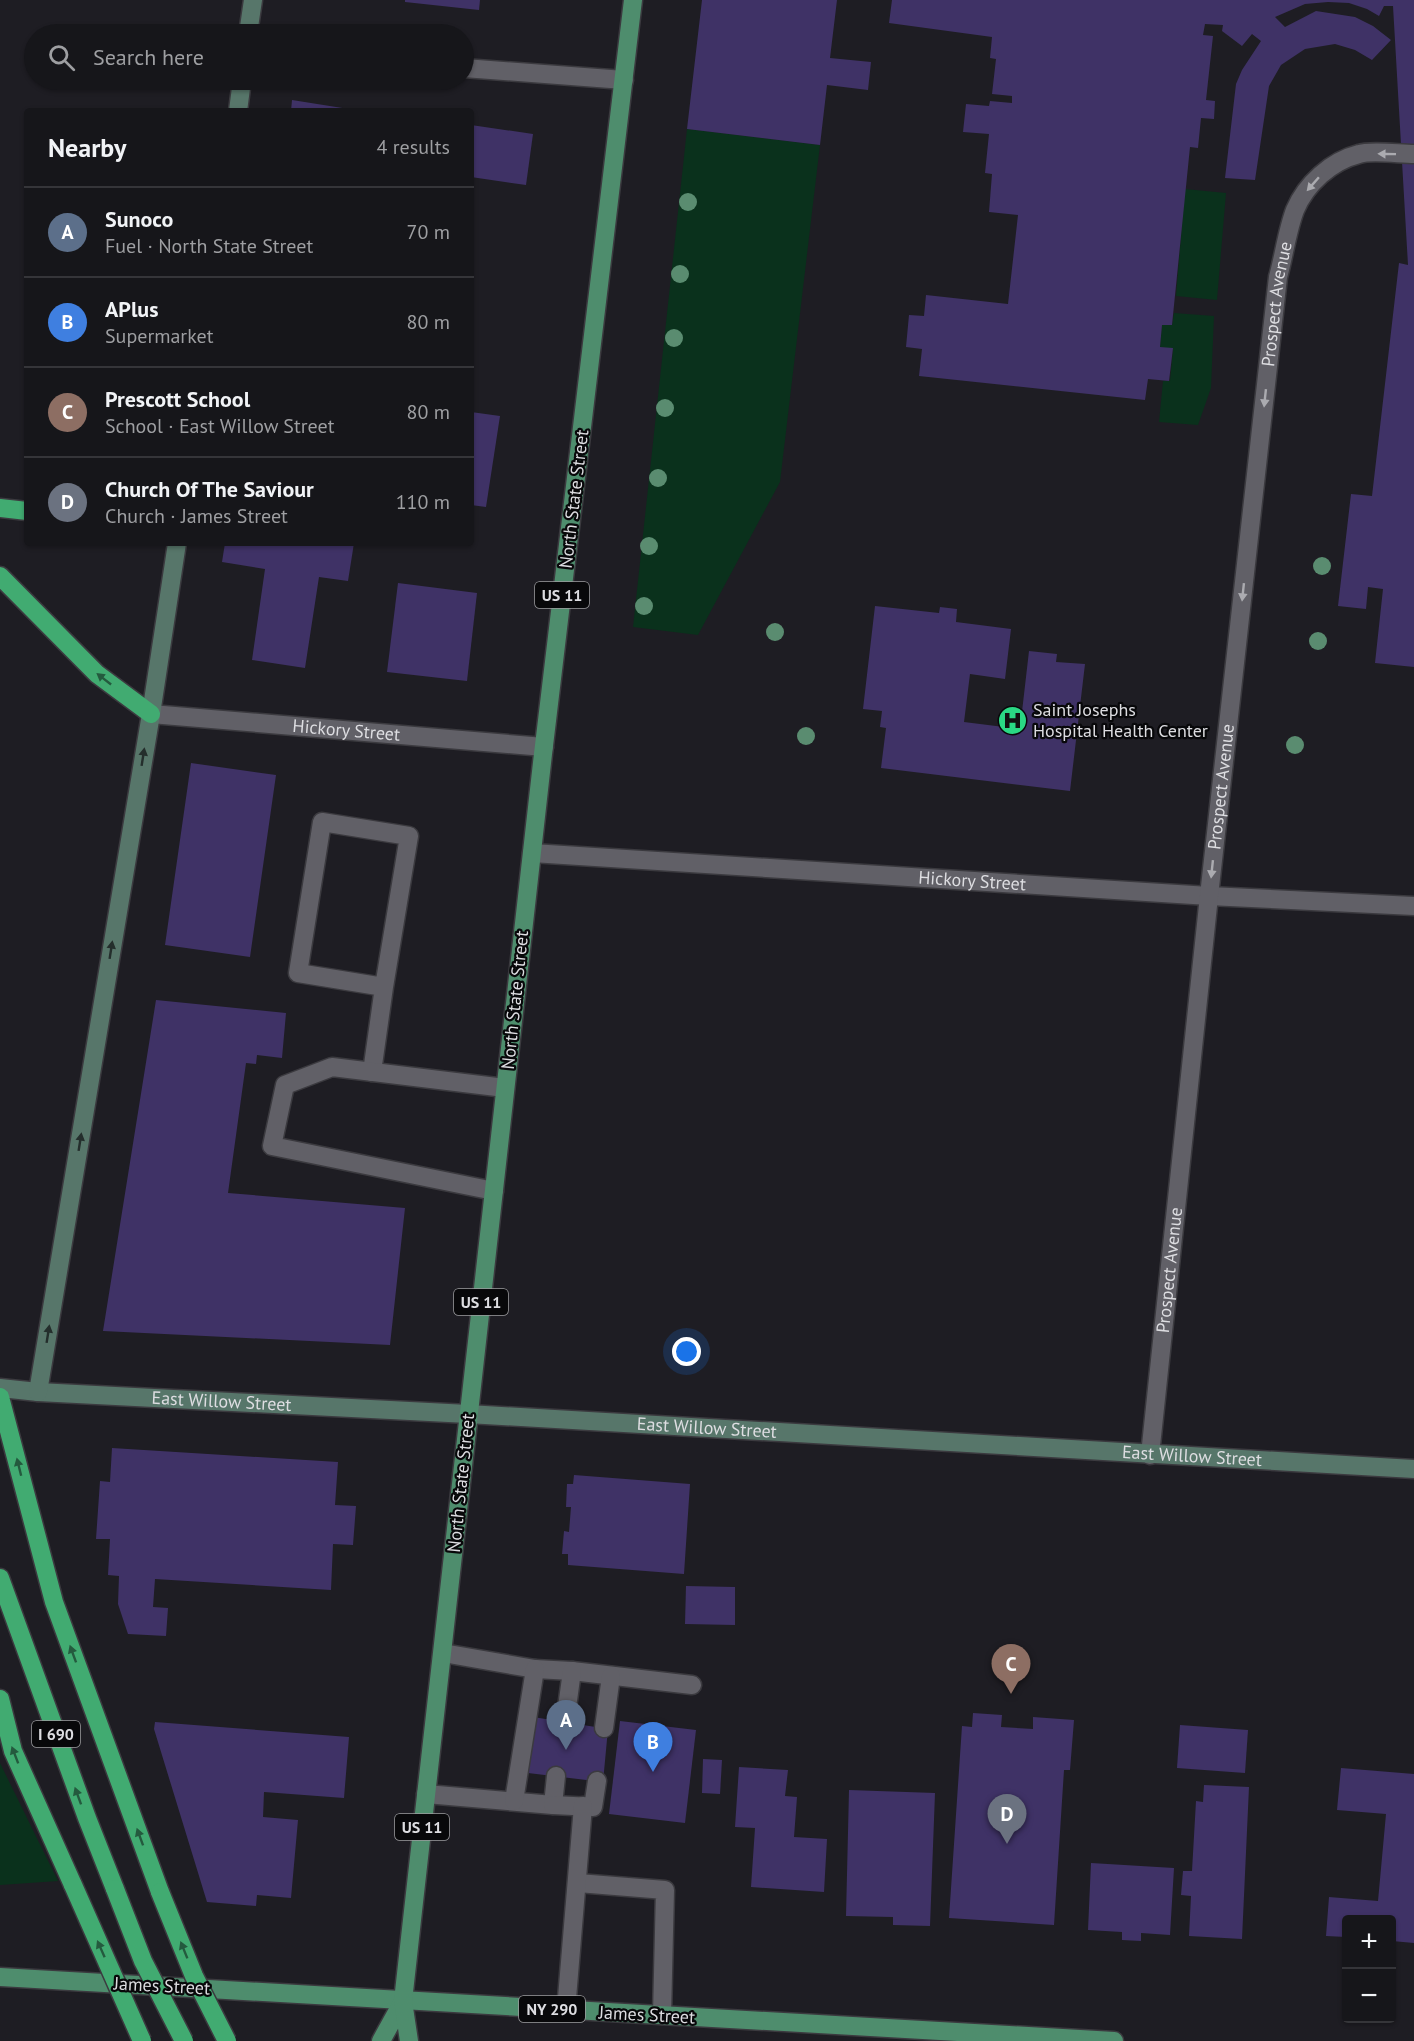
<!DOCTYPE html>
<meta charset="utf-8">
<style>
body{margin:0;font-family:"PT Sans",sans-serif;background:#232327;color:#f1f3f6}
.controls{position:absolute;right:18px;bottom:18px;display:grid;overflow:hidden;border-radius:6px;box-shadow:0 2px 4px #0004}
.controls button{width:54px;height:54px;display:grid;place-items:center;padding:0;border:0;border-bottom:2px solid #353539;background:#16161a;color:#f1f3f6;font:30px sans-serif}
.you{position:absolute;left:687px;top:1352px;width:21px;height:21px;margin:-15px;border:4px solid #fff;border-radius:50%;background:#1a73e8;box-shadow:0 0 0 9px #1a73e833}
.badge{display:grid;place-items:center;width:39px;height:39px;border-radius:50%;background:#b45309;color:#fff;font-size:20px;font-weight:700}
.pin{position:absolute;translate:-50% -50px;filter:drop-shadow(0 2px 3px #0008)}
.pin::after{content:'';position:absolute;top:32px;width:21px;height:18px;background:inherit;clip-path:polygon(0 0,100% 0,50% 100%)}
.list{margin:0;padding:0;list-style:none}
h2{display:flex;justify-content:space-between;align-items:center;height:78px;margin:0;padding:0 24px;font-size:26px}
h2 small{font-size:20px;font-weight:400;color:#9e9fa2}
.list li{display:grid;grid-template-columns:39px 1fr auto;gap:18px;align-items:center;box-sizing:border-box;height:90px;padding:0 24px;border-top:2px solid #353539}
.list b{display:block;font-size:22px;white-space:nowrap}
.list p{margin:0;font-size:20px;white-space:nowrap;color:#9e9fa2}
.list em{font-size:20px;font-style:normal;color:#9e9fa2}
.icon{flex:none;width:33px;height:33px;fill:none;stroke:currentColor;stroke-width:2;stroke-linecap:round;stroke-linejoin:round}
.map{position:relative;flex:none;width:1414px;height:2041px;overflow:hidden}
.search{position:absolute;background:#16161a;box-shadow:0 2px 4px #0004;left:24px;top:24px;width:450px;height:66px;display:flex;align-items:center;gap:15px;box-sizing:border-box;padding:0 21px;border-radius:33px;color:#9e9fa2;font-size:22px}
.panel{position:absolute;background:#16161a;box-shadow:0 2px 4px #0004;left:24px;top:108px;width:450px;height:438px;border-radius:6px}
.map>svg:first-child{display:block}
.green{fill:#0a311c}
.building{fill:#3f3266}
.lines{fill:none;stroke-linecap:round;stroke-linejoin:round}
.lane-casing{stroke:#3b3a3f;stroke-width:21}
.street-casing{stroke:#3b3a3f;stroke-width:21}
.secondary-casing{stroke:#3b3a3f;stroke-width:21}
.primary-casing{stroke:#3b3a3f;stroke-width:21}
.highway-casing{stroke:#3b3a3f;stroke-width:21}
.lane{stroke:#616067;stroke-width:18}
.street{stroke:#616067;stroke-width:18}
.secondary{stroke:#57766a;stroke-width:18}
.primary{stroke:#4e8d6d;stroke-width:18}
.highway{stroke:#41ab71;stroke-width:18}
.highway-bridge-casing{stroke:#3b3a3f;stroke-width:21;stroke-linecap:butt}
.highway-bridge{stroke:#41ab71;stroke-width:18}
.tree{fill:#5a8c70}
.oneway{fill:#ababb0}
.oneway2{fill:#245a3e}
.oneway3{fill:#242e2c}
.labels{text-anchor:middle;stroke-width:4.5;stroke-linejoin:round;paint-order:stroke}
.shield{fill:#08080a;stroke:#9d9da0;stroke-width:1.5}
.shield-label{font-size:16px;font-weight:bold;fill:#dddde1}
.street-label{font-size:18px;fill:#dddde1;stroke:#08080a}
.poi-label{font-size:18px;fill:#dddde1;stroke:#08080a;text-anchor:start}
</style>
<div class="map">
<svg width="1414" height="2041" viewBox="0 0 1414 2041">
<rect width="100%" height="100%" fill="#1e1d23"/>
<g class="green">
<polygon points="687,129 820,145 780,482 698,635 633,627"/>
<polygon points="1185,189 1226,193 1217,300 1176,296"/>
<polygon points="1174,313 1214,316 1211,388 1198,425 1159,422 1163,381 1170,381 1173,349 1160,347 1162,325 1172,325"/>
<polygon points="0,1763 58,1881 0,1885"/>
</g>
<g class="building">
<polygon points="405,0 480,0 479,10 405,2"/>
<polygon points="702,0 837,0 830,58 871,62 868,90 827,85 820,145 687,129"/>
<polygon points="892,0 1414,0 1414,667 1375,663 1383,589 1368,587 1366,609 1338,606 1351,494 1372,496 1399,263 1408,265 1393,6 1384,6 1379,16 1367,9 1349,3 1328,2 1305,4 1275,17 1285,27 1316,11 1355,17 1373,26 1391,40 1372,60 1355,50 1335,44 1305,49 1281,65 1269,86 1255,180 1225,178 1236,84 1242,70 1261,41 1252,34 1242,46 1222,31 1223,25 1205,24 1203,35 1213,36 1206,100 1215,101 1214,119 1201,118 1198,148 1190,147 1172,325 1162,325 1160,347 1173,348 1169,381 1148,379 1145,400 919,376 922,349 906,347 909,315 924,316 926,295 1008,304 1018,215 989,212 992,174 985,173 989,134 963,132 966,104 989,106 990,101 1012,103 1012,96 992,94 996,59 990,58 992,37 889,23"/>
<polygon points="292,100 355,110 355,111 291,111"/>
<polygon points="471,125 533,134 526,185 471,177"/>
<polygon points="471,412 500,416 486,507 471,505"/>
<polygon points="225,543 354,543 348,581 319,577 305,668 252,660 265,569 222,562"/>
<polygon points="398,583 477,593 467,681 387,672"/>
<polygon points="875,606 939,613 940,607 957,609 956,622 1011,629 1005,679 970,674 964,722 1020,729 1029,651 1057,654 1056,662 1085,664 1070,791 881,768 886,728 880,727 882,711 863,709"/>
<polygon points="191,763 276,775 250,957 165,945"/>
<polygon points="156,1000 286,1013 282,1058 257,1055 256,1064 246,1063 228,1193 405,1208 390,1345 103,1331"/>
<polygon points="112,1448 338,1462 335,1505 356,1506 353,1545 333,1544 331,1590 155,1579 153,1607 168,1608 166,1636 128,1634 118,1604 119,1576 108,1575 110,1539 96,1539 100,1481 110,1482"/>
<polygon points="574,1475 690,1484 684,1574 568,1565 568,1554 562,1554 564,1531 569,1532 571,1507 566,1507 567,1484 573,1484"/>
<polygon points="686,1586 735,1587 735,1625 685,1624"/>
<polygon points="973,1713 1002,1715 1001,1727 1033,1729 1033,1717 1074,1720 1070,1770 1064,1770 1054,1925 949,1918 962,1726 972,1727"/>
<polygon points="533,1717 608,1729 603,1782 528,1773"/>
<polygon points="620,1721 696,1730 685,1823 609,1814"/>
<polygon points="155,1722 349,1737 344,1798 264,1792 263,1817 298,1820 291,1898 257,1895 256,1906 207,1902 154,1729"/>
<polygon points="1180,1725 1248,1730 1245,1773 1177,1768"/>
<polygon points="703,1759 722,1760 720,1794 702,1793"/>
<polygon points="739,1767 788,1770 785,1796 797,1797 794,1837 827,1839 824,1892 751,1887 755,1828 735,1827"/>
<polygon points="1341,1768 1414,1774 1414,1943 1392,1941 1392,1920 1346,1920 1346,1937 1326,1936 1329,1897 1378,1901 1386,1814 1337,1810"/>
<polygon points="1204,1785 1249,1787 1242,1939 1189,1936 1191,1896 1181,1895 1183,1871 1192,1871 1196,1801 1203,1802"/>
<polygon points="849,1790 935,1793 930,1926 893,1925 893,1917 846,1916"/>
<polygon points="1091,1863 1174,1868 1170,1935 1141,1933 1141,1941 1122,1940 1122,1932 1088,1930"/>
</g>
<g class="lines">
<defs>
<g id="lane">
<polyline points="372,1072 384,987 409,836 322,822 298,973 384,987"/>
<polyline points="494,1191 272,1146 285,1085 332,1067 505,1088"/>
<polyline points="443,1653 535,1669 572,1671 692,1685"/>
<polyline points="565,1722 572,1671"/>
<polyline points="604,1728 611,1676"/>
<polyline points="426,1794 553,1805 556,1776"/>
<polyline points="514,1801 535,1669"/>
<polyline points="553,1805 593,1807 597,1781"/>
<polyline points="578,1883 665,1890 662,2015"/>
<polyline points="566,2010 583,1806"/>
</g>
<g id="street">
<polyline points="464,68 624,80"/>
<path id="s1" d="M151,714L544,747"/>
<path id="s2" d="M532,853L1209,896L1414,906"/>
<path id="s3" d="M1150,1455L1209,896L1278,277C1284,256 1287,231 1295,210C1306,184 1331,161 1359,154C1371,150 1400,154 1414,154"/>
</g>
<g id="secondary">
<polyline points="248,34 253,0"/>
<polyline points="238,111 242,80"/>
<path id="s4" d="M0,1388L38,1392L468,1414L1414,1469"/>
<polyline points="38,1392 151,714 177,543"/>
</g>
<g id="primary">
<polyline points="0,1977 1114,2041"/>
<polyline points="381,2041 403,2001"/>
<polyline points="409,2041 403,2001 412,1920 543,754 633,0"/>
</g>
<g id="highway">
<polyline points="0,508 27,511"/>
<polyline points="0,576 97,674 151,714"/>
<polyline points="0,1397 54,1602 160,1892"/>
<polyline points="0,1578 87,1818 115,1889"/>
<polyline points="0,1699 13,1751 73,1885"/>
</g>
</defs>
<use href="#lane" class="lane-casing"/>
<use href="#street" class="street-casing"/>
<use href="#secondary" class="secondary-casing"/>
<use href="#primary" class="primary-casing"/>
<use href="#highway" class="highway-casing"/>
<use href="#lane" class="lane"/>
<use href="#street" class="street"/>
<use href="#secondary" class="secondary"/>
<use href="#primary" class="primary"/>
<use href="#highway" class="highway"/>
<defs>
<g id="highway-bridge">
<polyline points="73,1885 142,2041"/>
<polyline points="115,1889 143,1961 184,2041"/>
<polyline points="160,1892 194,1976 227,2041"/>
</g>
</defs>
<use href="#highway-bridge" class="highway-bridge-casing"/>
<use href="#highway-bridge" class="highway-bridge"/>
</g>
<g class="tree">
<circle cx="688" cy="202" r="9"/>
<circle cx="680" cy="274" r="9"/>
<circle cx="674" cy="338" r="9"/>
<circle cx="665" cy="408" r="9"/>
<circle cx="658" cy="478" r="9"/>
<circle cx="649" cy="546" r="9"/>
<circle cx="1322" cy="566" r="9"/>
<circle cx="644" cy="606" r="9"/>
<circle cx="775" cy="632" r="9"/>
<circle cx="1318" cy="641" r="9"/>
<circle cx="806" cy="736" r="9"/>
<circle cx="1295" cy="745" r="9"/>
</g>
<defs><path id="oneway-solid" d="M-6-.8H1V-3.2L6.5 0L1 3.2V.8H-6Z" transform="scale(1.5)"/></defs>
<g class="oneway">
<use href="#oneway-solid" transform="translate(1387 154) rotate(-179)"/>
<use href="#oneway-solid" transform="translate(1313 184) rotate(131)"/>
<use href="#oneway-solid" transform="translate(1265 398) rotate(96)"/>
<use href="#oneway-solid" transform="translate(1243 592) rotate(96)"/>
<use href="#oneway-solid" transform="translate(1212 869) rotate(96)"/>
</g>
<g class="oneway2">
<use href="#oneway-solid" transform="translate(104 679) rotate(-142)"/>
<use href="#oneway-solid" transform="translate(19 1467) rotate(-104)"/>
<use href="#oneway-solid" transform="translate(73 1654) rotate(-110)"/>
<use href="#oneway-solid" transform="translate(15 1755) rotate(-111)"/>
<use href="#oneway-solid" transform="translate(78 1796) rotate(-110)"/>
<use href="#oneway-solid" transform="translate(140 1837) rotate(-110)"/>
<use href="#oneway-solid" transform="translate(101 1949) rotate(-114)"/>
<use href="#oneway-solid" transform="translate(184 1950) rotate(-112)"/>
</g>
<g class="oneway3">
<use href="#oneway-solid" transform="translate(143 757) rotate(-81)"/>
<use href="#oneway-solid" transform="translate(111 950) rotate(-81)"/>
<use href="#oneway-solid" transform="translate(80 1142) rotate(-81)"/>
<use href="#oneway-solid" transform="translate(48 1334) rotate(-81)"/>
</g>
<defs>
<symbol id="hospital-disc" viewBox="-11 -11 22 22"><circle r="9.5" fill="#2ad884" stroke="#08080a"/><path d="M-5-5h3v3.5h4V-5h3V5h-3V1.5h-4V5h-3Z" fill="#111"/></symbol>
</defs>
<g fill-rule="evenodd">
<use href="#hospital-disc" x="996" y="704" width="33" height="33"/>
</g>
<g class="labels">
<g class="shield">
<rect x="535" y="582" width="54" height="26" rx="4.5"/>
<rect x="454" y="1289" width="54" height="26" rx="4.5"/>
<rect x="32" y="1721" width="48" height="26" rx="4.5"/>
<rect x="395" y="1814" width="54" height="26" rx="4.5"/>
<rect x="519" y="1996" width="66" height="26" rx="4.5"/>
</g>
<g class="shield-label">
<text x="562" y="601">US 11</text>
<text x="481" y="1308">US 11</text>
<text x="56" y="1740">I 690</text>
<text x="422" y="1833">US 11</text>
<text x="552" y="2015">NY 290</text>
</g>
<g class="street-label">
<text dy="6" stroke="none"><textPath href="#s3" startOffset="1158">Prospect Avenue</textPath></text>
<text transform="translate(574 499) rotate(-83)" y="6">North State Street</text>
<text dy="6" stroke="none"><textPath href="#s1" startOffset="196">Hickory Street</textPath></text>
<text dy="6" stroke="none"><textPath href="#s3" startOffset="672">Prospect Avenue</textPath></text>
<text dy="6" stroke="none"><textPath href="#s2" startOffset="441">Hickory Street</textPath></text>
<text transform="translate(515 1000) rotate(-84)" y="6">North State Street</text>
<text dy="6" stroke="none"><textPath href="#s3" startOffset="186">Prospect Avenue</textPath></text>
<text dy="6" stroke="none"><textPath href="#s4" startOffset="222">East Willow Street</textPath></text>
<text dy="6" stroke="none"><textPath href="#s4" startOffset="708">East Willow Street</textPath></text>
<text dy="6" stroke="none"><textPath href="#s4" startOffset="1194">East Willow Street</textPath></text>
<text transform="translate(461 1483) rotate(-84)" y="6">North State Street</text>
<text transform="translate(162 1986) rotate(3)" y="6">James Street</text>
<text transform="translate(647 2015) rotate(3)" y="6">James Street</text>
</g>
<g class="poi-label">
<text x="1033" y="716">Saint Josephs<tspan x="1033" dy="21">Hospital Health Center</tspan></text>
</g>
</g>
</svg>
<div class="controls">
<button>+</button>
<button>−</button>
</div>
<div class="you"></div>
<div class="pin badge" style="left:566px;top:1750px;background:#5c6f8a">A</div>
<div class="pin badge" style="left:653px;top:1772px;background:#3f7fe0">B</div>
<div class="pin badge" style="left:1011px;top:1694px;background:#8d6e63">C</div>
<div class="pin badge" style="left:1007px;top:1844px;background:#6b7280">D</div>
<div class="search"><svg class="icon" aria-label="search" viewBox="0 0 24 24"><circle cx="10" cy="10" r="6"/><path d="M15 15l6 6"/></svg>Search here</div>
<section class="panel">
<h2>Nearby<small>4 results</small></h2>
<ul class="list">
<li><span class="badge" style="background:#5c6f8a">A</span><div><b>Sunoco</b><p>Fuel · North State Street</p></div><em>70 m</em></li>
<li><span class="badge" style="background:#3f7fe0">B</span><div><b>APlus</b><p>Supermarket</p></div><em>80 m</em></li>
<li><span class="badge" style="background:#8d6e63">C</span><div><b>Prescott School</b><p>School · East Willow Street</p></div><em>80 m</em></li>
<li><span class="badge" style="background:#6b7280">D</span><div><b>Church Of The Saviour</b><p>Church · James Street</p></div><em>110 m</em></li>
</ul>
</section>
</div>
